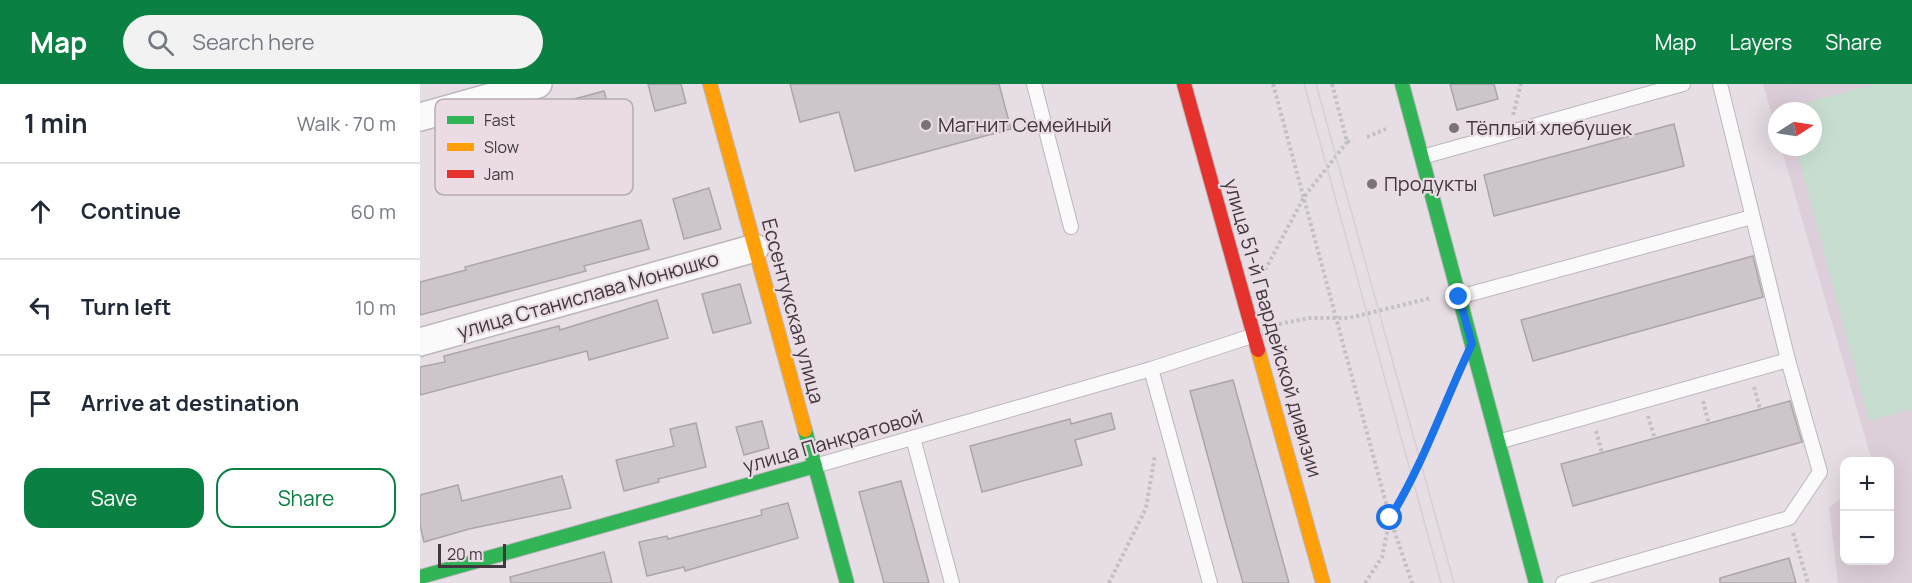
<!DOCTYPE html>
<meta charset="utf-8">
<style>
body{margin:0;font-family:Manrope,sans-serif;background:#f2f2f3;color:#1f2937}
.controls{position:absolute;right:18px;bottom:18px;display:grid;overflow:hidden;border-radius:12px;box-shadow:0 6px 24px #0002}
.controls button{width:54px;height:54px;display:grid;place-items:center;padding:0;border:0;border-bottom:2px solid #e0e1e3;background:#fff;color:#1f2937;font:30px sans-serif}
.compass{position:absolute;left:1348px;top:18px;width:54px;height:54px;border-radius:50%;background:#fff;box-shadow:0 6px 24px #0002;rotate:78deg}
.scale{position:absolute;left:18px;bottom:15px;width:68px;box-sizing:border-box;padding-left:6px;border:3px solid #3f393d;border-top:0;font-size:16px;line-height:21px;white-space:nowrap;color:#3f393d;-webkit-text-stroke:4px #eadbe5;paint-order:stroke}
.stop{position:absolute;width:18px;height:18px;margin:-14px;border:4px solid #1a73e8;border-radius:50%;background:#fff}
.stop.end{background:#1a73e8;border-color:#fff;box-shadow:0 2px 6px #0008}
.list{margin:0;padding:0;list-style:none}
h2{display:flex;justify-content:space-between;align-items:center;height:78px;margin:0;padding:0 24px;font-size:26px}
h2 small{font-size:20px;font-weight:400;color:#747a83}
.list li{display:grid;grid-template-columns:39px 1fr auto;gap:18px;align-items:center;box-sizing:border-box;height:96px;padding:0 24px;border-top:2px solid #e0e1e3}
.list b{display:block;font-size:22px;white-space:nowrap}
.list em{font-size:20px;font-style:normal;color:#747a83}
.actions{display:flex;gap:12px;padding:18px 24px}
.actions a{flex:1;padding:14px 0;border:2px solid #0b8043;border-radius:18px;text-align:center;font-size:21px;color:#0b8043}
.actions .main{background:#0b8043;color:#fff}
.icon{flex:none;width:33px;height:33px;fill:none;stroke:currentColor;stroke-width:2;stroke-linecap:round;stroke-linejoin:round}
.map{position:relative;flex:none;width:1492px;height:499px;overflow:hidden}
header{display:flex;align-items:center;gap:36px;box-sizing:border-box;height:84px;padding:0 30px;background:#0b8043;color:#fff}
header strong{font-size:28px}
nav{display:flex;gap:33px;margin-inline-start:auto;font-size:21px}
.search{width:420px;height:54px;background:#f2f2f3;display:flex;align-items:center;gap:15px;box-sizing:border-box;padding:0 21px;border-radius:33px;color:#747a83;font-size:22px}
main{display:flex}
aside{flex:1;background:#fff}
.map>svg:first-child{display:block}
.built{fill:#ddcfd9}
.green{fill:#c6ddd0}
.building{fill:#ccc6cb;stroke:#aba5a9;stroke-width:1.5}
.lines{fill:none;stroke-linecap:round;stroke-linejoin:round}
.lane-casing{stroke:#bcb6bb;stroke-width:16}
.street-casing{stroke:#bcb6bb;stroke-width:30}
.fast-casing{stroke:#bcb6bb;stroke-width:16}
.slow-casing{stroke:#bcb6bb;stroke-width:16}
.jam-casing{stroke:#bcb6bb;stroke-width:16}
.path{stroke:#c3c0c1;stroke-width:4;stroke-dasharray:3 3;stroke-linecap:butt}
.lane{stroke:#fbfafb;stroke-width:14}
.street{stroke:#fbfafb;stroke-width:27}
.fast{stroke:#30b455;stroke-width:14}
.slow{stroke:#ff9f0a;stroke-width:14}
.jam{stroke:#e5322d;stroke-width:14}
.tram{stroke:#d4d1d3;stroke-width:1.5}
.route{stroke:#1a73e8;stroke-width:8}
.poi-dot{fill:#797377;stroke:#eadbe5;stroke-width:2}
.labels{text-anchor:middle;stroke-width:4.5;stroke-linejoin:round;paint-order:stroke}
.poi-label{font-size:20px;fill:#3f393d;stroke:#eadbe5;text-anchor:start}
.street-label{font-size:20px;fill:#3f393d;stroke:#eadbe5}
.key{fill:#eadbe5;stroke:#b7aab3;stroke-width:1.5}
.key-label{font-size:16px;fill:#3f393d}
</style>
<header>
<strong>Map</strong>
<div class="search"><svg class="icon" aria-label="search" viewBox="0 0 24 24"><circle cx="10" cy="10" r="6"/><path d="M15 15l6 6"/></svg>Search here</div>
<nav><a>Map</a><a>Layers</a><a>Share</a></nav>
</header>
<main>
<aside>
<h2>1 min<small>Walk · 70 m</small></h2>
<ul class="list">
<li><svg class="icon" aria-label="ahead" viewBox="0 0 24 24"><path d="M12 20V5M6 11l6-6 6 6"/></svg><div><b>Continue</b></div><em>60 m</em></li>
<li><svg class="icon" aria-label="left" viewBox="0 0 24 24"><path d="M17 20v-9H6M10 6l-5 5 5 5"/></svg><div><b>Turn left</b></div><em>10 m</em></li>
<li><svg class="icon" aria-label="arrive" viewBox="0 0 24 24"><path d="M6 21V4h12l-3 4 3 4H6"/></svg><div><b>Arrive at destination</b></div></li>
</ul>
<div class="actions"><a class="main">Save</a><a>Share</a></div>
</aside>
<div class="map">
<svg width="1492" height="499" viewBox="0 0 1492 499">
<rect width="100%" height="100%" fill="#e6dee4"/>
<polygon class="built" points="1343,0 1492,0 1492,499 1418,499 1409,424 1424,411 1424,476 1470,476 1470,378 1452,377 1361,63 1393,63 1393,27 1357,27 1357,48"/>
<polygon class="green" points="1456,0 1492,0 1492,325 1449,337 1376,63 1393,63 1393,27 1366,27 1366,24"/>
<g class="building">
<polygon points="228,0 261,0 266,19 235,27"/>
<polygon points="370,0 579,0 591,45 435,87 419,28 380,38"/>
<polygon points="1030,0 1074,0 1078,15 1037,26"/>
<polygon points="184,7 193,39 42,79 33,48"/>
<polygon points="1254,40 1264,82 1074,132 1064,91"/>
<polygon points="289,104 301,145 264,155 253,115"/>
<polygon points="221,136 229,165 164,182 166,187 0,231 0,198 46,186 45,183"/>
<polygon points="1333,172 1343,213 1113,277 1101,236"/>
<polygon points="320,200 331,239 293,249 282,210"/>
<polygon points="237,216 248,254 169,276 167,267 0,311 0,283 25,278 24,272 139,242 140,246"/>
<polygon points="813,296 869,499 823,499 807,443 770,307"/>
<polygon points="1370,317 1382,358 1153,422 1141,380"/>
<polygon points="691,329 695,345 655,356 662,381 562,408 550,362 650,335 651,340"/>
<polygon points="342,337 349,364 324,371 316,343"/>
<polygon points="276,339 286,383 238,395 239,398 204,407 196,376 254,362 250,345"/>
<polygon points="142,392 151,424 49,445 4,458 0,441 0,411 38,401 42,417"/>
<polygon points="481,397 509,499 464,499 439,408"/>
<polygon points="368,419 378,454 265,487 264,483 227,492 219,458 247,452 248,455 342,431 341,426"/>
<polygon points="184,468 192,499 91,499 90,493"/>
<polygon points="1369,474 1376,499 1300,499 1300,494"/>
</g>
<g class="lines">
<defs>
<g id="lane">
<polyline points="614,0 651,143"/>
<polyline points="1002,73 1263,0"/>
<polyline points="1039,213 1332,133"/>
<polyline points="731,285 790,499"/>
<polyline points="493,354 532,499"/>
<polyline points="1078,358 1368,276"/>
<polyline points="395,382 731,285 835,251"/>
<polyline points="1143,499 1369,434 1400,388 1368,276 1300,0"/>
</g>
<g id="street">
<polyline points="0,33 118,0"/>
<polyline points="0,258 335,164"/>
</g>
<g id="fast">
<polyline points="982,0 1116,499"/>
<polyline points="385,346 427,499"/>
<polyline points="0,493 395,382"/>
</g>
<g id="slow">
<polyline points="290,0 385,346"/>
<polyline points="838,266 903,499"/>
</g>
<polyline id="jam" points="764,0 838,266"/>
</defs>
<use href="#lane" class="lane-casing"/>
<use href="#street" class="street-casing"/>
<use href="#fast" class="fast-casing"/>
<use href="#slow" class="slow-casing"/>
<use href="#jam" class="jam-casing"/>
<g class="path">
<polyline points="853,0 970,434 992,499"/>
<polyline points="912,0 927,58 933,56"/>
<polyline points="1093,31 1101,0"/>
<polyline points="947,53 966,45"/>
<polyline points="845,186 884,113 927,58"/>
<polyline points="859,240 890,234 929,234 1011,214"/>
<polyline points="1334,303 1340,325"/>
<polyline points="1283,317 1289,340"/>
<polyline points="1228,332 1235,355"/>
<polyline points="1176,347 1182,369"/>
<polyline points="1373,449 1388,499"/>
<polyline points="689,499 726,424 735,371"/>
<polyline points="945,499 962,473 970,434 993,396 1033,298"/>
</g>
<use href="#lane" class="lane"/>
<use href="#street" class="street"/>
<use href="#fast" class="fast"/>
<use href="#slow" class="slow"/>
<use href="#jam" class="jam"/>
<g class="tram">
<polyline points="884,0 1021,499"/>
<polyline points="896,0 1034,499"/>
</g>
</g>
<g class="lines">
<path class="route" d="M970,434C1004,379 1024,318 1052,260L1039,213"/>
</g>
<g class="poi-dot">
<circle cx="506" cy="41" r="6"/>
<circle cx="1034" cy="44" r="6"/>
<circle cx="952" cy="100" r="6"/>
</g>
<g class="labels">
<g class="poi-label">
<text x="518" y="48">Магнит Семейный</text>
<text x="1046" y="51">Тёплый хлебушек</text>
<text x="964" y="107">Продукты</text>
</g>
<g class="street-label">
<text transform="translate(168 211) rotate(-16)" y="7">улица Станислава Монюшко</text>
<text transform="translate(373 227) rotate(75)" y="7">Ессентукская улица</text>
<text transform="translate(853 244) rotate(74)" y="7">улица 51-й Гвардейской дивизии</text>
<text transform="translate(413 357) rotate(-16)" y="7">улица Панкратовой</text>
</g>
</g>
<rect x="15" y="15" width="198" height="96" rx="9" class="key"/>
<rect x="27" y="32" width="27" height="8" fill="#30b455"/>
<rect x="27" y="59" width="27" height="8" fill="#ff9f0a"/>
<rect x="27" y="86" width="27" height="8" fill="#e5322d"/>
<g class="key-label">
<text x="64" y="42">Fast</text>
<text x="64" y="69">Slow</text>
<text x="64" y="96">Jam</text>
</g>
</svg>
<div class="controls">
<button>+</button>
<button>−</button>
</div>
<svg class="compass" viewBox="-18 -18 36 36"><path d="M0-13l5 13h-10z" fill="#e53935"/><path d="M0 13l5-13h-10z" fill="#747a83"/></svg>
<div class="scale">20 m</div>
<div class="stop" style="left:970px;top:434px"></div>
<div class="stop end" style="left:1039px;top:213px"></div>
</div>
</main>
